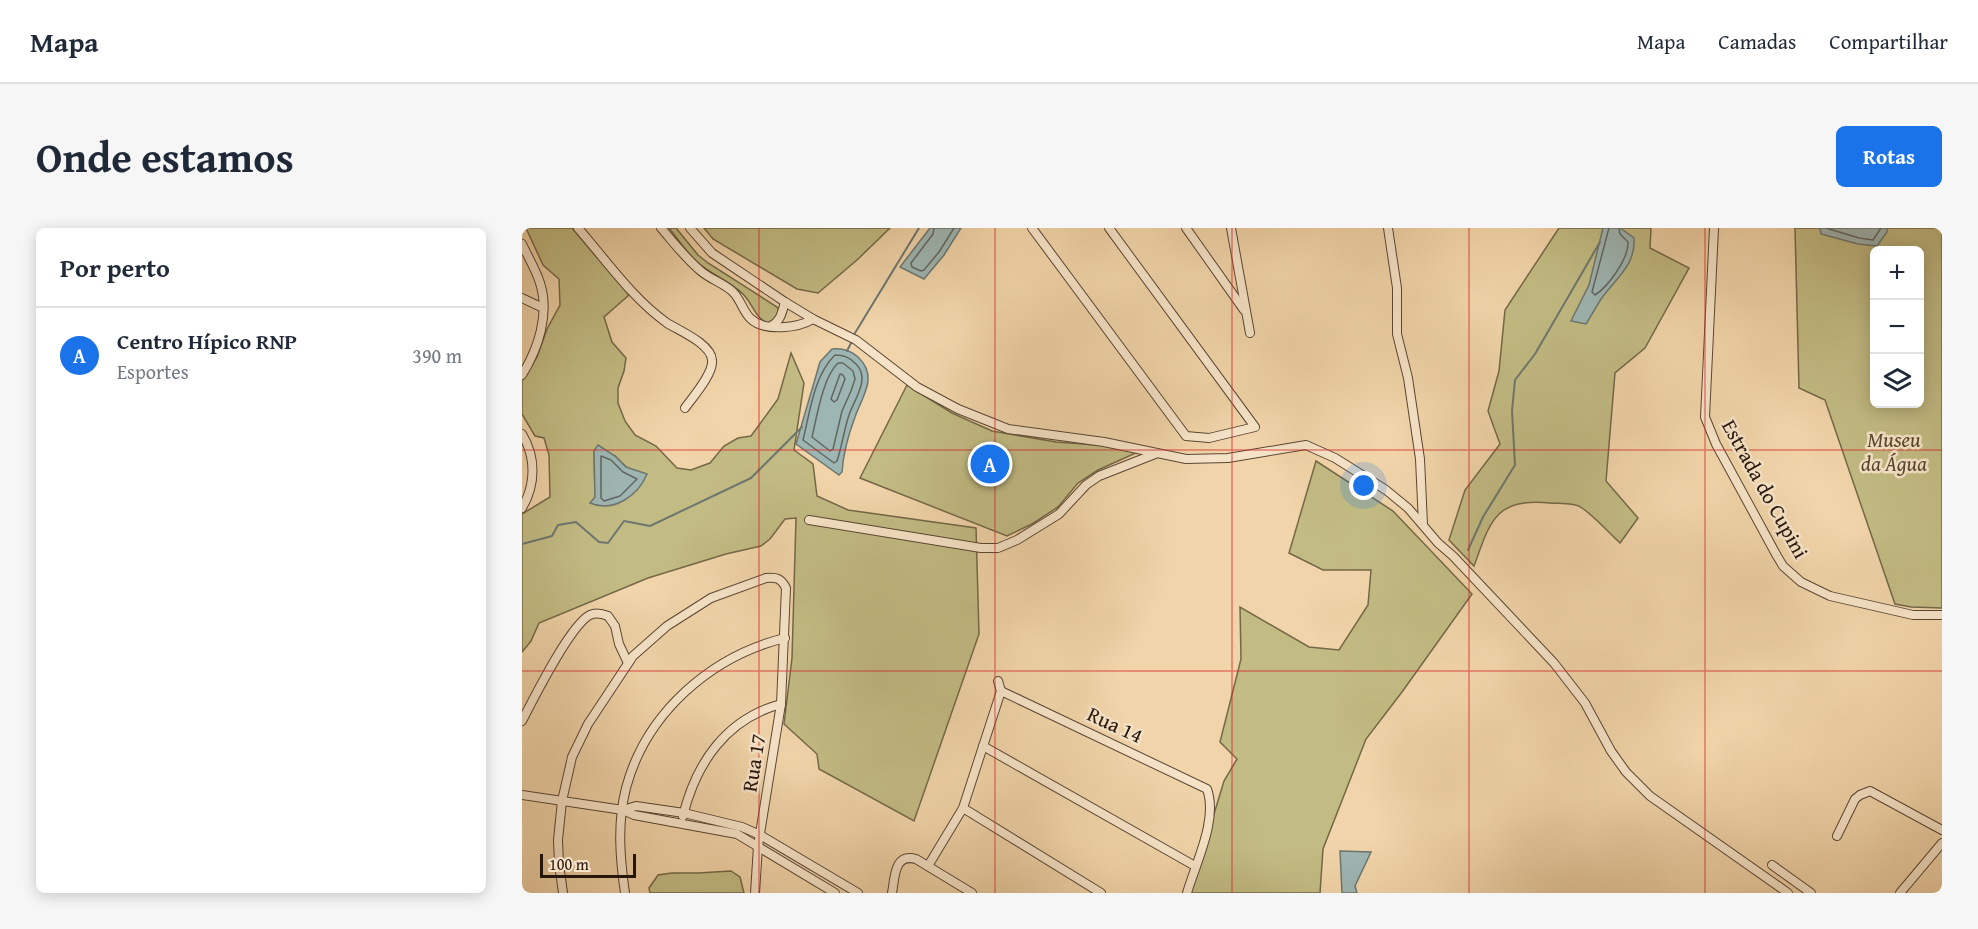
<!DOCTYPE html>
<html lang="pt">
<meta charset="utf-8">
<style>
body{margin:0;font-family:"Gentium Book Plus",serif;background:#f6f6f7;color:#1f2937}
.controls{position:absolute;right:18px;top:18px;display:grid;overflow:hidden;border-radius:9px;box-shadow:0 3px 15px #0003}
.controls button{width:54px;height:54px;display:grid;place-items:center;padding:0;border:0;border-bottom:2px solid #e0e1e3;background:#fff;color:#1f2937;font:30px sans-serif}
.scale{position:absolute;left:18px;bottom:15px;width:96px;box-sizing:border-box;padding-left:6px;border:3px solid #27160c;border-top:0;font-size:16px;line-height:21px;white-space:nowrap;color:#27160c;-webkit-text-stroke:4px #f6e3c7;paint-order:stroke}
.you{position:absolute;left:842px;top:258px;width:21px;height:21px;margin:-15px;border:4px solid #fff;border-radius:50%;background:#1a73e8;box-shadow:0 0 0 9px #1a73e833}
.badge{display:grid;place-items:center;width:39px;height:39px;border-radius:50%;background:#1a73e8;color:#fff;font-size:20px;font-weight:700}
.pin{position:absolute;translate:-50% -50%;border:3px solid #fff;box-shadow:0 2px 6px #0006}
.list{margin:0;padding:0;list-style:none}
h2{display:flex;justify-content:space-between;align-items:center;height:78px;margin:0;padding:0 24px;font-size:26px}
h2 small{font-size:20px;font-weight:400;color:#747a83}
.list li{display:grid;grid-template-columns:39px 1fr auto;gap:18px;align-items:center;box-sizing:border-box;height:96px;padding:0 24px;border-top:2px solid #e0e1e3}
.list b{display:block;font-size:22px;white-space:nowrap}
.list p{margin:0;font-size:20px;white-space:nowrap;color:#747a83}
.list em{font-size:20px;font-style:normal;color:#747a83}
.icon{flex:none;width:33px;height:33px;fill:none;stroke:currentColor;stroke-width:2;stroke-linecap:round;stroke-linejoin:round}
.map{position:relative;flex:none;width:1420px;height:665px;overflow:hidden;border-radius:9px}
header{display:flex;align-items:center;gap:36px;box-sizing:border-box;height:84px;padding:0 30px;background:#fff;border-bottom:2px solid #e0e1e3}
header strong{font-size:28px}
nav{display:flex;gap:33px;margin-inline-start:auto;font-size:21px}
.intro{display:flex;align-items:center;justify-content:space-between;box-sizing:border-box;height:144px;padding:0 36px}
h1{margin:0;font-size:42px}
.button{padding:15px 27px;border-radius:9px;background:#1a73e8;color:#fff;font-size:21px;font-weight:700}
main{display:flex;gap:36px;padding:0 36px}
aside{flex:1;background:#fff;border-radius:9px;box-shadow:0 3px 15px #0003}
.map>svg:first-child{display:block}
.green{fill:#c2bb83;stroke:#746848;stroke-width:1.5;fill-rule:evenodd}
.water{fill:#9eb6b3;stroke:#6e7670;stroke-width:1.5}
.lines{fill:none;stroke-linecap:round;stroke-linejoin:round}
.shore{stroke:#626660;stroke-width:1.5}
.stream{stroke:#6e7670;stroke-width:2}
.minor-casing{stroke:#5a4633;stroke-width:10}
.minor{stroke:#f6e3c7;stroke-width:8}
.grid{fill:none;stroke:#d62828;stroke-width:1.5;stroke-opacity:0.55}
.labels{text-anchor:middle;stroke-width:5;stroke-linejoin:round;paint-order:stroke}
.park-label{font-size:21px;font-style:italic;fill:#564830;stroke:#f6e3c7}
.street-label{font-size:21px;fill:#27160c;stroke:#f6e3c7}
</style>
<header>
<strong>Mapa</strong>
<nav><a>Mapa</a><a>Camadas</a><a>Compartilhar</a></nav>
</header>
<div class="intro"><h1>Onde estamos</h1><a class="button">Rotas</a></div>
<main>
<aside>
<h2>Por perto<small></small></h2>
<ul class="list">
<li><span class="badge">A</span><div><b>Centro Hípico RNP</b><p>Esportes</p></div><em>390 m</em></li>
</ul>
</aside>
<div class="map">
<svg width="1420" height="665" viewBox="0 0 1420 665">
<rect width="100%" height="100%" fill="#f1d4a9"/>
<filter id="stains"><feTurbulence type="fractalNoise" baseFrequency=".00333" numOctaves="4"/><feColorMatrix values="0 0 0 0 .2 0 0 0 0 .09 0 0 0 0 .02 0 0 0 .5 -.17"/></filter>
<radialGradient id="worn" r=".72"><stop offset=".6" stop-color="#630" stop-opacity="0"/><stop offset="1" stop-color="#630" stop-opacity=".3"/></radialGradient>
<g class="green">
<path d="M4,0H50L107,67L82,89L90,114L104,130L102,143L96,160V175L103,193L113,207L134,218L155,240L169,242L188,235L202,218L216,210L229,208L256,171L269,125L282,155L272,222L291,236L295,268L326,282L454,300L457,406L392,593L297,541L295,526L262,496L270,430L274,290L263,291L248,311L239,318L204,326L126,350L17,395L9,413L0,424V286L28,269L27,227L22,210L13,208L0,186V153L15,129L25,101L38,77L37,51L21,37ZM72,223L93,228L104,239L73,269Z"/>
<path d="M147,0H154L176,27L186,35L255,79L257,83V87L249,96C233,92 232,77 221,66C207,53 188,46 174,33C164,24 156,11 147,0Z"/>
<polygon points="182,0 368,0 335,32 296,65 275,61 191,11"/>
<path d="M1037,0H1129L1128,20L1167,40L1123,120L1093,145L1084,253L1116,290L1098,315C1085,303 1073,289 1060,280C1052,274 1037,276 1028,275C973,269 968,294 952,338L927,312L943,262L978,216L966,183L977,143L983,82Z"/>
<path d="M1273,0H1420V380L1389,379L1373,376L1303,172L1277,160ZM1352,22H1398V176H1352Z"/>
<polygon points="385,157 430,185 470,203 534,214 588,218 616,224 576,242 556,255 536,279 510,296 485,308 338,250"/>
<polygon points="794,233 871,283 950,366 880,464 844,511 801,621 798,665 668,665 702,553 715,531 698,514 719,431 718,379 787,419 817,422 846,377 849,342 801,342 767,325"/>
<polygon points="209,643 218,649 222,665 128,665 127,660 136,647 150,645 176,645"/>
</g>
<g class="water">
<polygon points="408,0 439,0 422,27 402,51 378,39"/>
<path d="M1081,0H1098L1112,10C1114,37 1094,50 1079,71C1074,79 1069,88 1064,96L1049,93L1067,57Z"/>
<polygon points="1298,0 1365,0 1365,4 1355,18 1336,16 1299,6"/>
<path d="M310,121C320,120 328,122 336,129C357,149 340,168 333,189C327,205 321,228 320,244L317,247L274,216L298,134Z"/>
<path d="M76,217L93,228L104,239L125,246C116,268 91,285 68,275L73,269L72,223Z"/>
<polygon points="818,623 849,624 833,658 835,665 820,665"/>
</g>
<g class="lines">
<g class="shore">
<polyline points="412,0 411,6 389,35 390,39 399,43 402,42 417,24 432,0"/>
<path d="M1087,0L1070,64L1073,67C1086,59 1107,30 1106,14L1098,6L1097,0"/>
<polyline points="1304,0 1337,10 1351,12 1359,0"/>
<path d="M313,127C322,127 327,129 334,136C349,150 332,172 327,187C322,202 320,218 315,233L312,235L281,212C288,184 292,147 313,127Z"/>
<path d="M316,135H321L331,143L333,151L329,163L320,183L311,221L308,223L290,209C295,188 301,149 316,135Z"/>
<polygon points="318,146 321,147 323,151 315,172 312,174 309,171"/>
<polygon points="79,228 89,232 101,244 115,251 98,268 82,273 79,270"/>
</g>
<g class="stream">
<polyline points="333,105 397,0"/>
<polyline points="325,123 329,115"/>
<polyline points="0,316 30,308 36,297 54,294 77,314 86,315 102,293 128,298 229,250 280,199"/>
<polyline points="946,322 961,289 993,237 990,183 993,152 1013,126 1078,14"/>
</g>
<defs>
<g id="minor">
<path d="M56,0C84,32 110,70 145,95C158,103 189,116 190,132C192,145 171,169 163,180"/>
<path d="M139,0C152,15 165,32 180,44C190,52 203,56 211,64C219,72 221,84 229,91C243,104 276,100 291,91"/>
<polyline points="168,0 190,25 263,74 291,91 334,112 395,159 436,181 486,201 582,214 664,231 706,230 784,217 813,230 864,262 886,280 916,315 931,328 1032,435 1063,475 1089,523 1104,544 1128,568 1266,665"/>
<polyline points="510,0 664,208 687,210 733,199 587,0"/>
<polyline points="664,0 722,82"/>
<polyline points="709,0 728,105"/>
<polyline points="866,0 875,60 875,106 886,150 898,231 901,296"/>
<polyline points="1192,0 1183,189 1194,216 1255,328 1261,338 1279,354 1308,368 1391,387 1420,387"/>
<path d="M0,16C6,29 14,42 18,55C28,86 16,121 0,147"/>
<polyline points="0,70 21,80"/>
<path d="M249,98C259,93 260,84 263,74"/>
<path d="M0,206C14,229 14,256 0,280"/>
<polyline points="287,292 459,320 476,320 495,312 537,286 564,257 577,248 633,226"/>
<path d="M479,463L685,561C696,592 674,634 665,665"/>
<path d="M0,493C12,470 48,397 68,387C74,384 81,386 86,388L93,398L97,416L106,435"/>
<polyline points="461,518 673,638"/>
<polyline points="0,567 101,582 112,587 215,606 313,665"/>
<polyline points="441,580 579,665"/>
<polyline points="101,582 114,578 162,585 220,599 238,607 336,665"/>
<path d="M161,588C174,535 204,491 259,476"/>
<polyline points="1315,608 1333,571 1338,567 1348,563 1420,602"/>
<polyline points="1250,637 1289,665"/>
<polyline points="406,638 441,580 479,463 476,453"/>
<path d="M41,665L37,636L36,612L40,573L50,529L66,496L111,428L145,398L189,370L244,350C254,349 259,350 264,360L259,476L236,618L233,665"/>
<path d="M103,665C98,631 95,595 104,560C124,485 189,428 263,410"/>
<path d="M370,665C373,649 372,625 394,631L450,665"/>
<polyline points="1378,665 1420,615"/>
</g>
</defs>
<use href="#minor" class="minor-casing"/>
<use href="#minor" class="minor"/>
</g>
<path class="grid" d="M237,0V665M473,0V665M710,0V665M947,0V665M1183,0V665M0,222H1420M0,443H1420"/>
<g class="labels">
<g class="park-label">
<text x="1372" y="219">Museu<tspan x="1372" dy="24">da Água</tspan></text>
</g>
<g class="street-label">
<text transform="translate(1243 261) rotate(61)" y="7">Estrada do Cupini</text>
<text transform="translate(593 497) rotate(25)" y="7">Rua 14</text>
<text transform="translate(232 535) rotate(-81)" y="7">Rua 17</text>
</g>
</g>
<rect width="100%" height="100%" filter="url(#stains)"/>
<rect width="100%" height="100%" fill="url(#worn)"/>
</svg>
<div class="controls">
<button>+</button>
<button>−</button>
<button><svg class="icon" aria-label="layers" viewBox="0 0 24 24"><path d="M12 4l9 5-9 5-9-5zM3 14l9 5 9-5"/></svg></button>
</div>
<div class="scale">100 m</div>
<div class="you"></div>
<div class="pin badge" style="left:468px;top:236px">A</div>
</div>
</main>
